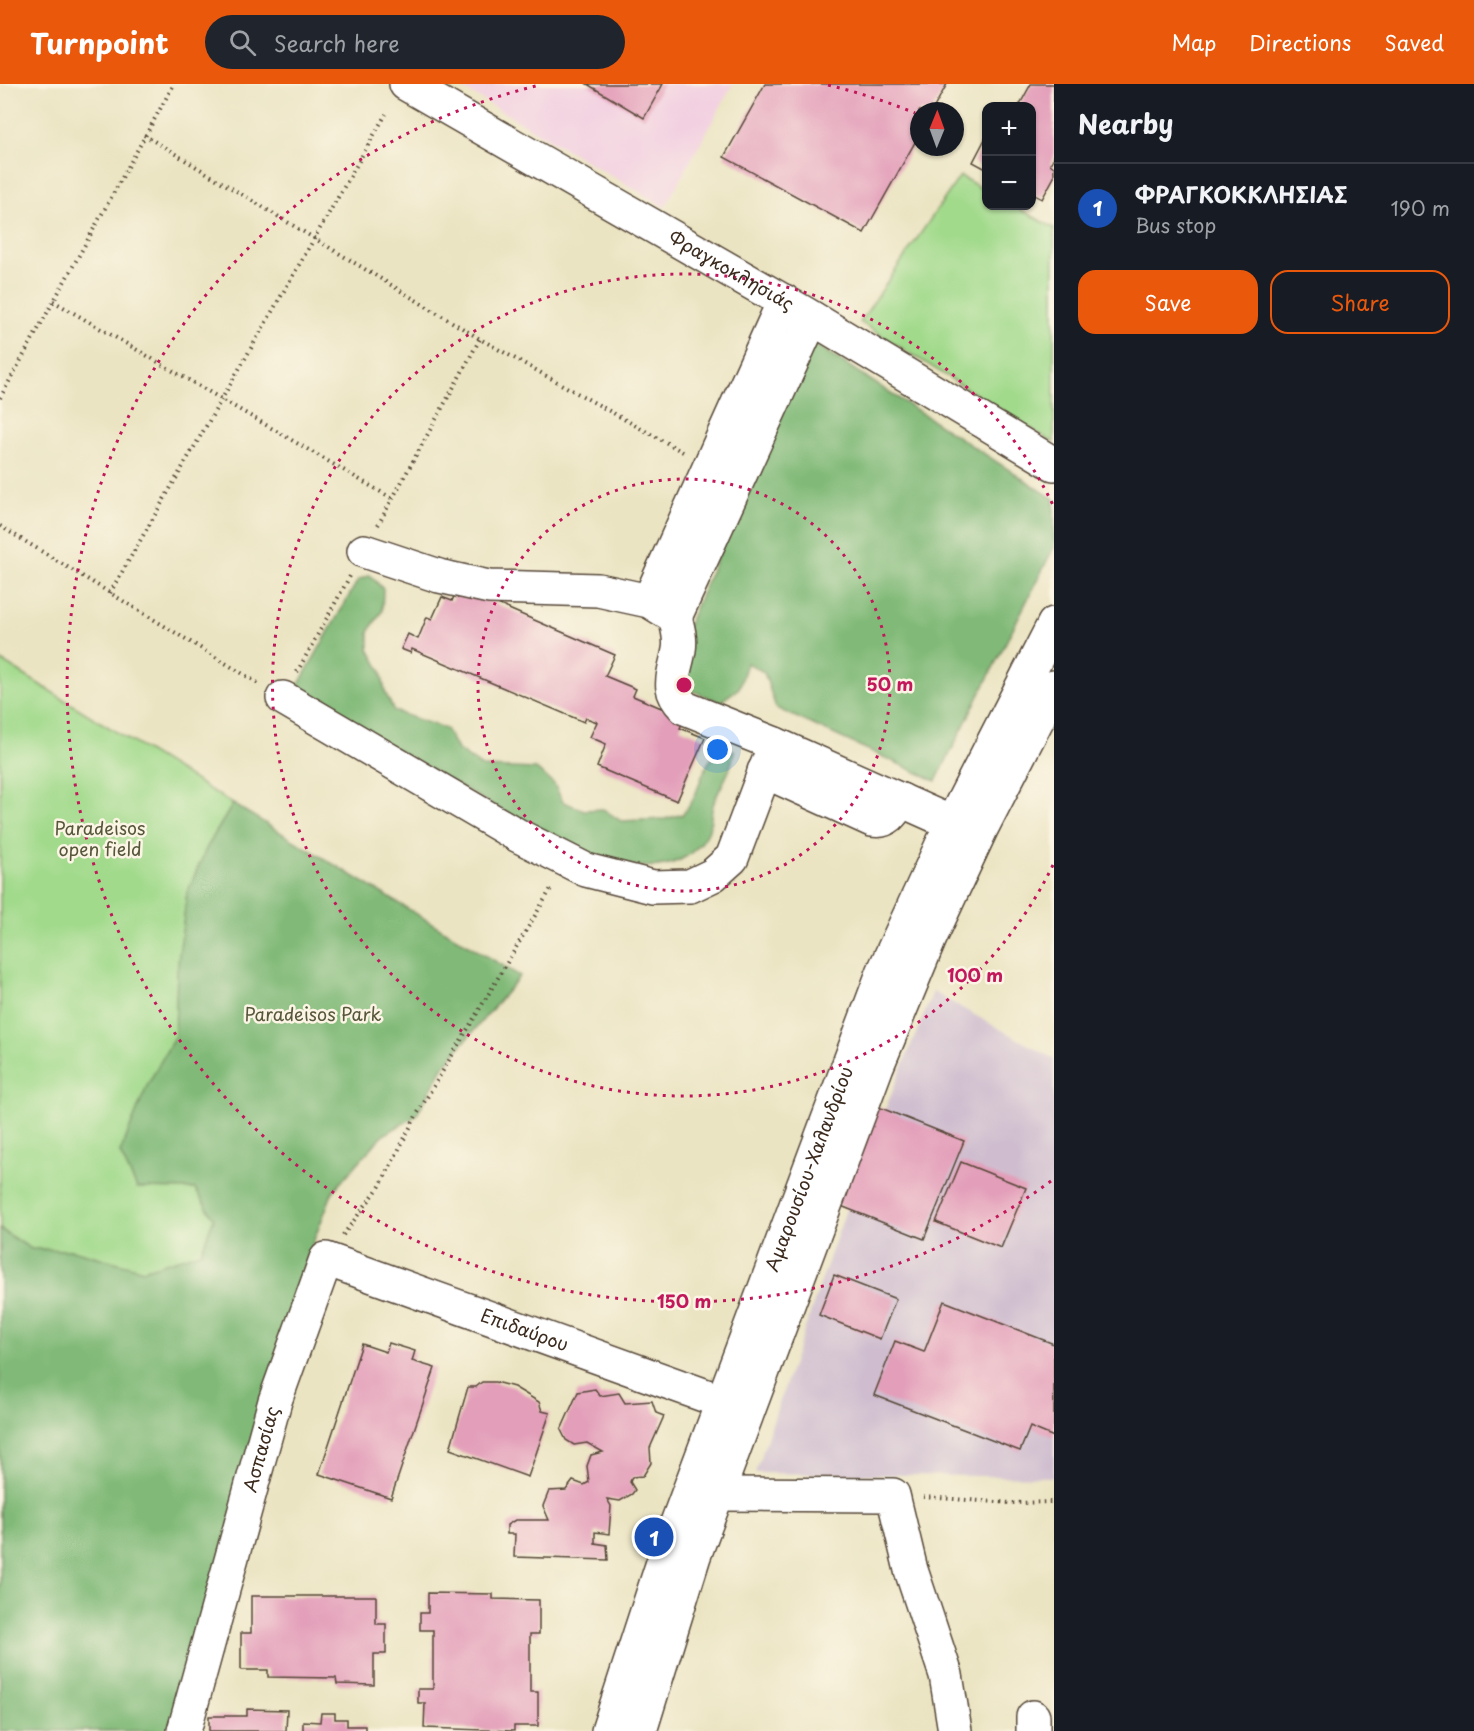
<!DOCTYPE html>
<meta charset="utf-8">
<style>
body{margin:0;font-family:"Playpen Sans",sans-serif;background:#20242c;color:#f1f3f6}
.controls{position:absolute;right:18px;top:18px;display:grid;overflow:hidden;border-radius:12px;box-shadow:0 2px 4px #0004}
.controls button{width:54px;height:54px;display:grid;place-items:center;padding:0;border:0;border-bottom:2px solid #363941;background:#171b24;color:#f1f3f6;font:30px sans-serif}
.compass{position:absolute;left:910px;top:18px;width:54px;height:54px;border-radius:50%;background:#171b24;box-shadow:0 2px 4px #0004;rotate:1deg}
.you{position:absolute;left:718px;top:666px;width:21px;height:21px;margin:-15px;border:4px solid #fff;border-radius:50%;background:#1a73e8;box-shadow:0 0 0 9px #1a73e833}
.badge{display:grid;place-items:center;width:39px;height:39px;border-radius:50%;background:#ea580c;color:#fff;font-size:20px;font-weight:700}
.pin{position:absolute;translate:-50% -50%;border:3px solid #fff;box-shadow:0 2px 6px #0006}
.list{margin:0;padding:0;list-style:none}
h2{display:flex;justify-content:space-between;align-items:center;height:78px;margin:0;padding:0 24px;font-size:26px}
h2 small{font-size:20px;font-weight:400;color:#9ea1a6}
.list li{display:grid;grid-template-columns:39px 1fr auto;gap:18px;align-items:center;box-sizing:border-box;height:90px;padding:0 24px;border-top:2px solid #363941}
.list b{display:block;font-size:22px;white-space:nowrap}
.list p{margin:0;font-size:20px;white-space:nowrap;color:#9ea1a6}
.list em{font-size:20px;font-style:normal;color:#9ea1a6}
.actions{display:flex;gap:12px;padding:18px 24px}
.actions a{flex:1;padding:14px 0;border:2px solid #ea580c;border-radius:18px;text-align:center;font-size:21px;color:#ea580c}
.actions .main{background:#ea580c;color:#fff}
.icon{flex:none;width:33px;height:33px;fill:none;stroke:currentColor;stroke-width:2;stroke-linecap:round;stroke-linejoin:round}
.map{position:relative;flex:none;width:1054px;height:1647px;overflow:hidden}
header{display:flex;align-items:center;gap:36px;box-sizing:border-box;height:84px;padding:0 30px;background:#ea580c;color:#fff}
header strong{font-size:28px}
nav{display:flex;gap:33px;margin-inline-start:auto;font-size:21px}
.search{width:420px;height:54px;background:#20242c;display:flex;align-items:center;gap:15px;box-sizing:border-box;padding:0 21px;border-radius:33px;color:#9ea1a6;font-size:22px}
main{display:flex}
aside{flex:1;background:#171b24}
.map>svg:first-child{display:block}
.built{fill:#f2cfe1}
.industrial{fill:#cfbdcf}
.green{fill:#a2da8c;stroke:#6e8255;stroke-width:1.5}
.forest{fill:#81ba78;stroke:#5e724b;stroke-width:1.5}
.building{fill:#e39eb9}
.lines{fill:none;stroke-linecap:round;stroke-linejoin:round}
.street-casing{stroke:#554637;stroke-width:36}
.secondary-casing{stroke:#554637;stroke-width:36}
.path{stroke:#554637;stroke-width:4;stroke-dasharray:1.5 4.5;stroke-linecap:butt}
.street{stroke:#fff;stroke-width:33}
.secondary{stroke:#fff;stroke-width:33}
.ring{fill:none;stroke:#c2185b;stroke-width:3;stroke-dasharray:3 6}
.labels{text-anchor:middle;stroke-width:5;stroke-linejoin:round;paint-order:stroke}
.street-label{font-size:18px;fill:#3b2a1e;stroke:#fcf5e5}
.park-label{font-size:18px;fill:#55563a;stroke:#fcf5e5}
.centre{fill:#c2185b;stroke:#fcf5e5;stroke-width:3}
.ring-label{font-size:18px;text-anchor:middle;font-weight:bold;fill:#c2185b;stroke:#fcf5e5;stroke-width:5;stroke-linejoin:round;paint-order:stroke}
</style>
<header>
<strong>Turnpoint</strong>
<div class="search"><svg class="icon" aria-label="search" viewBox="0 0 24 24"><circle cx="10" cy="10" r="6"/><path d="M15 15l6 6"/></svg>Search here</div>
<nav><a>Map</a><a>Directions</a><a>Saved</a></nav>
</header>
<main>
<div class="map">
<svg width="1054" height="1647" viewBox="0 0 1054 1647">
<rect width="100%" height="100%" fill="#fcf5e5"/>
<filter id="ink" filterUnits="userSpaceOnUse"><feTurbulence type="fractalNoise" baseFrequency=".0167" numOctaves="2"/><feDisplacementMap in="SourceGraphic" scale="12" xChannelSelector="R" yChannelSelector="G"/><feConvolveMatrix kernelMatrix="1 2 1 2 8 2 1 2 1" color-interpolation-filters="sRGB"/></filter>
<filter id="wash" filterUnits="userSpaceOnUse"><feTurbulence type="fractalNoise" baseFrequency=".008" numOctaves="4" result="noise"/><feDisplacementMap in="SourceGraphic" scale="24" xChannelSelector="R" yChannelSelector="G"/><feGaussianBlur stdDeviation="1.35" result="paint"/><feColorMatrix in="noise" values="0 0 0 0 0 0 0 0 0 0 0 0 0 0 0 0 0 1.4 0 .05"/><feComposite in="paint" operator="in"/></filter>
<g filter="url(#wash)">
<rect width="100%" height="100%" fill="#ebe4c2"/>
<polygon class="built" points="455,0 733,0 665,123"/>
<polygon class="industrial" points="933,908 1054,975 1054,1393 755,1389 856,1097"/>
<g class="green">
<polygon points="960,92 986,107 986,122 1014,122 1054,144 1054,359 860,238"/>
<polygon points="0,576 233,720 207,763 187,809 177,888 175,952 147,1002 120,1069 137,1104 195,1105 214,1134 201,1168 143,1186 72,1166 31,1165 0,1145"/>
</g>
<g class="forest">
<polygon points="810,257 1054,415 1054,463 936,697 776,624 764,588 747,579 739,604 720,618 688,605 685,548"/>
<path d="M370,491L383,505L382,527L369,547V565L381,587L385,608L394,627L446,645L457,665L482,683L536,685L554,700L563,718L584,726L603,725L621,737L665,735L683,730C688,723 693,716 696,709C704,689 707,665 734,666C732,689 720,701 713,721C710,731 712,744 706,752C675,802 612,779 567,764L295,607L358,496Z"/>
<polygon points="233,720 520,892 444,982 416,1032 382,1052 333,1107 307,1174 176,1647 0,1647 0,1145 31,1165 72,1166 143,1186 201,1168 214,1134 195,1105 137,1104 120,1069 147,1002 175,952 177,888 187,809 207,763"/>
</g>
<g id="blocks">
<g class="building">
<polygon points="587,0 663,0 644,34"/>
<polygon points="765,0 947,0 932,27 919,27 919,51 864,149 724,73"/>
<polygon points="1031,0 1054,0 1054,73 1050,80 1054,83 1054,93 1042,115 1032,110 1032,22 1019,22"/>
<polygon points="986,53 986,85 973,78"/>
<polygon points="458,503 615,571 605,592 636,605 633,612 685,634 680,644 705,654 677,717 597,683 606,660 590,653 597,638 586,634 584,638 412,565 411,569 401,565 408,550 418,555 427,533 432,535 442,513 452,517"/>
<polygon points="876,1022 964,1057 924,1155 836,1120"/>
<polygon points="961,1078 1026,1104 1001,1164 936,1138"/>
<polygon points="834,1191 896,1215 880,1255 819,1231"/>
<polygon points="944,1217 1054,1260 1054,1353 1030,1343 1020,1367 874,1311 895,1257 924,1268"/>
<polygon points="389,1259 415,1267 412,1277 435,1284 391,1414 319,1390 362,1260 386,1268"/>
<polygon points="482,1298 495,1298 514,1303 539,1318 542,1327 550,1329 528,1393 450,1365 468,1303 476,1303"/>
<polygon points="595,1305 600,1312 619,1309 625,1319 652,1317 656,1329 664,1332 650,1364 651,1379 643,1392 632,1393 630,1398 635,1406 632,1410 620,1417 607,1415 611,1422 609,1450 595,1448 595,1459 607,1461 608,1476 514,1473 515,1450 507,1450 507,1441 515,1436 549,1436 543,1422 549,1407 566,1406 573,1397 584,1401 589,1398 587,1382 591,1371 603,1368 587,1359 574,1361 566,1356 561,1346 578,1308"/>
<polygon points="428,1509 493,1510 493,1515 539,1516 539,1550 530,1550 530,1608 538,1608 538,1642 514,1642 514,1647 424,1644 425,1619 418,1619 418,1605 433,1605 433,1546 420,1546 420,1529 428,1529"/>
<polygon points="251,1512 376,1512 376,1540 386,1540 386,1570 374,1570 374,1601 337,1600 336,1594 268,1593 268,1586 241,1586 241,1549 251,1549"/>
<polygon points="247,1625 287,1626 286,1647 209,1647 209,1632 247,1632"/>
<polygon points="321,1629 335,1629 335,1635 347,1635 347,1642 365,1642 365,1647 303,1647 303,1637 320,1638"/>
</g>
</g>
</g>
<g filter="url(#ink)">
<use href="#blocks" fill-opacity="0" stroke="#554637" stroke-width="1.5"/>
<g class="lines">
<defs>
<g id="street">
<path d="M364,467L439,492L489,503L598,506L649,517L675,533C678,544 681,555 679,566C675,590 664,604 685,624L775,660L952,739"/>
<polyline points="649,517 784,217"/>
<polyline points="675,533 812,234"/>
<polyline points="283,614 517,751 586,786 653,803 690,802 713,791 732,774 775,660"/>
<path d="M764,687L872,736C888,739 894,728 901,716"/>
<polyline points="716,1410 893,1411 911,1486 946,1591 955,1647"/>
<path id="s1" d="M184,1647L275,1317L326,1175L723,1318"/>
<polyline points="1033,1647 1033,1633"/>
</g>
<g id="secondary">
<path id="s2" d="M406,0L804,229L1054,380"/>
<path id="s3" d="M608,1647L668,1463L883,889L952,739L1054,540"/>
<polyline points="640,1647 694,1472 877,982 930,854 981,745 1054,603"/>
</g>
</defs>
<use href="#street" class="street-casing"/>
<use href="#secondary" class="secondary-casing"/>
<g class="path">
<polyline points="144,51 480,255 683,368"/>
<polyline points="53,217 393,415"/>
<polyline points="0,314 174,0"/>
<polyline points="378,441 480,255"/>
<polyline points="0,442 258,599"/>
<polyline points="110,509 386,30"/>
<polyline points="297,588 350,492"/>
<polyline points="343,1151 380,1102 416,1032 552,803"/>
<polyline points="923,1413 1012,1419 1054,1418"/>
</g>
<use href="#street" class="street"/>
<use href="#secondary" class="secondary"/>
</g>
</g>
<g class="ring">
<circle cx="684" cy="601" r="206"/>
<path d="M1053 781A411 411 0 1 1 1053 421"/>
<path d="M1051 1097A617 617 0 1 1 540 1M828 1A617 617 0 0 1 915 29"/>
</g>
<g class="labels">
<g class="street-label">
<text dy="6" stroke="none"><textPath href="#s2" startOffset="375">Φραγκοκλησιάς</textPath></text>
<text dy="6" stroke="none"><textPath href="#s3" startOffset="597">Αμαρουσίου-Χαλανδρίου</textPath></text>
<text dy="6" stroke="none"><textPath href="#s1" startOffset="704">Επιδαύρου</textPath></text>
<text dy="6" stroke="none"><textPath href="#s1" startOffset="292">Ασπασίας</textPath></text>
</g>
<g class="park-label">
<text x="100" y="751">Paradeisos<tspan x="100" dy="21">open field</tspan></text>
<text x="313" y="937">Paradeisos Park</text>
</g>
</g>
<circle cx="684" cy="601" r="9" class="centre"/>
<g class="ring-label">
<text x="890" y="607">50 m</text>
<text x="975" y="898">100 m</text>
<text x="684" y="1224">150 m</text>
</g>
</svg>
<div class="controls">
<button>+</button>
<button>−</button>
</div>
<svg class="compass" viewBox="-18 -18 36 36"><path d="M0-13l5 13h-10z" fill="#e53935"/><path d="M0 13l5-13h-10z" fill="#9ea1a6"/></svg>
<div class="you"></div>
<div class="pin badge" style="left:654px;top:1453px;background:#1a4fb4">1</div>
</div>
<aside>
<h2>Nearby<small></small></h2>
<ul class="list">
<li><span class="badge" style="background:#1a4fb4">1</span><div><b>ΦΡΑΓΚΟΚΚΛΗΣΙΑΣ</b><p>Bus stop</p></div><em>190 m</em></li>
</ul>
<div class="actions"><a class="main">Save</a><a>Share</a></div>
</aside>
</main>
